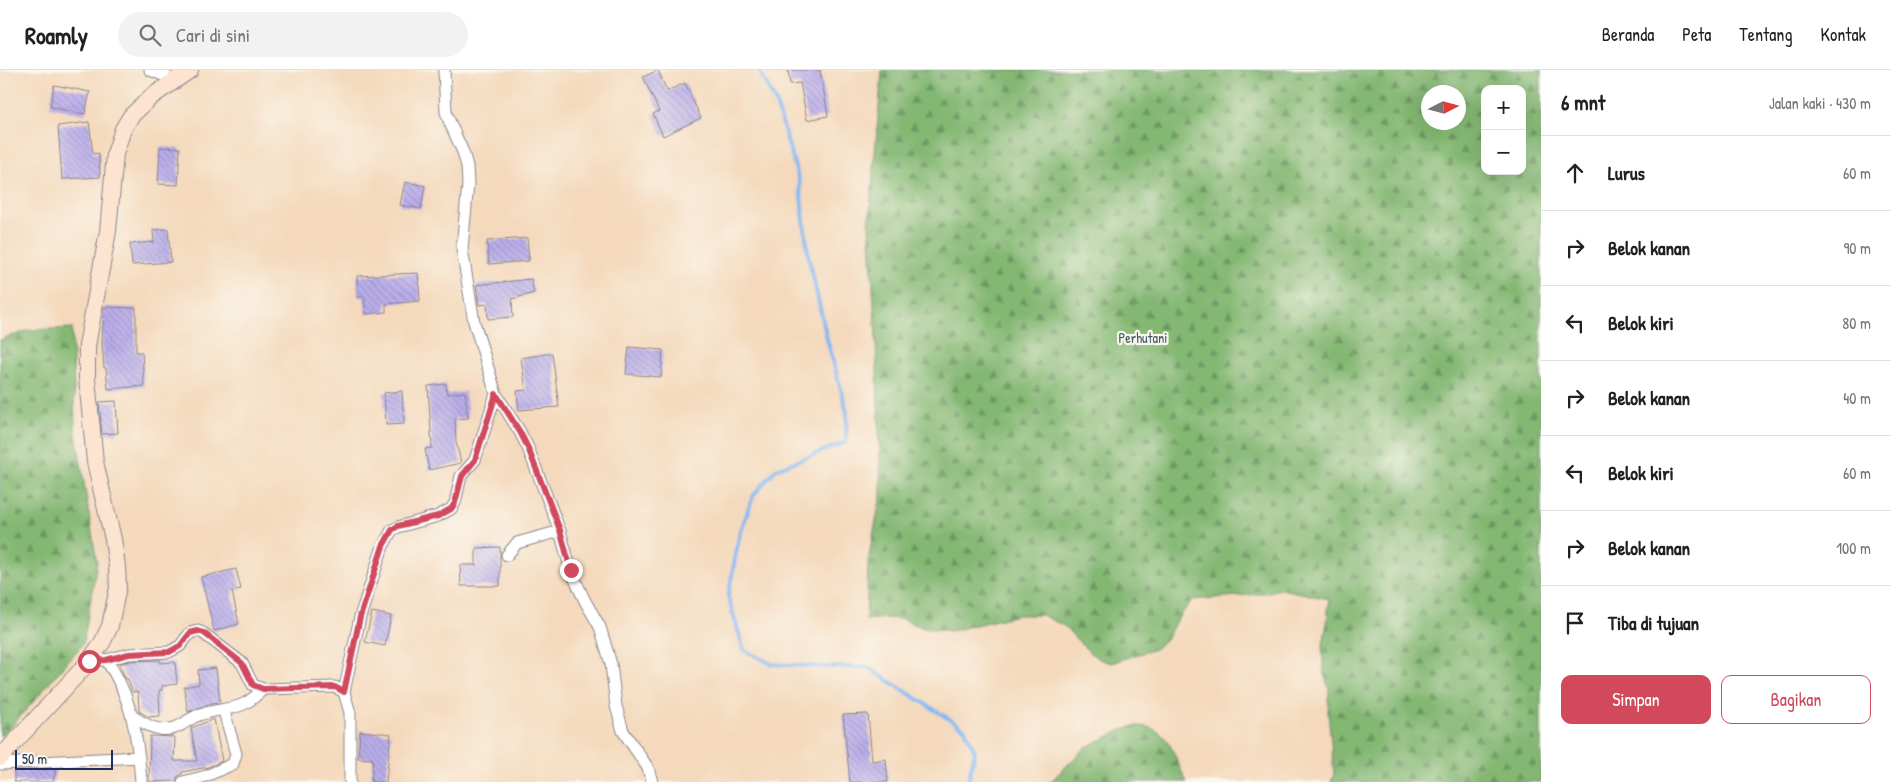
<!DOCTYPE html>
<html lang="id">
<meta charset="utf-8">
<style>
body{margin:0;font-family:"Patrick Hand",sans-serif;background:#f2f2f2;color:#202124}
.controls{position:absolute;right:15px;top:15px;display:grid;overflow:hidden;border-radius:10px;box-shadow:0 5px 20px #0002}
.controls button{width:45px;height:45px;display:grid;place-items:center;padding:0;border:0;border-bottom:1px solid #e0e0e0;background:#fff;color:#202124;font:25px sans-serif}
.compass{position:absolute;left:1421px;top:15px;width:45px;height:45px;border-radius:50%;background:#fff;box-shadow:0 5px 20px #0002;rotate:84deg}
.scale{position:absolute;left:15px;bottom:12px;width:98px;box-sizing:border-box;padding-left:5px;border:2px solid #1b2f5e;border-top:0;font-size:14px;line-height:18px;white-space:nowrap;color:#1b2f5e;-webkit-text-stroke:4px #fbf7ec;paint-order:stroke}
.stop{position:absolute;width:15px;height:15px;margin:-11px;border:4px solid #d1495b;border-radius:50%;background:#fff}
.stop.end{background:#d1495b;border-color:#fff;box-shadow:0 1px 5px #0008}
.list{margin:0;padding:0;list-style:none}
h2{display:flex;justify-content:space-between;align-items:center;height:65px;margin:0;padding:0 20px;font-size:21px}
h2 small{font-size:16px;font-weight:400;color:#757577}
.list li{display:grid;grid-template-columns:32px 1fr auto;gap:15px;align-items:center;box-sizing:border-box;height:75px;padding:0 20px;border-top:1px solid #e0e0e0}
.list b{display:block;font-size:19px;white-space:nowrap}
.list em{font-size:16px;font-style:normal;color:#757577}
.actions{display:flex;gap:10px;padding:15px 20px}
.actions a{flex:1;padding:11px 0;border:1px solid #d1495b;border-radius:10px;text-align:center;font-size:18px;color:#d1495b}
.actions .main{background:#d1495b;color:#fff}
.icon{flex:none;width:28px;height:28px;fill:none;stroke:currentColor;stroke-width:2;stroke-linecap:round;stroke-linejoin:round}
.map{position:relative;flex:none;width:1541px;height:712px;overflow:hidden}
header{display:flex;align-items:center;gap:30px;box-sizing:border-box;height:70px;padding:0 25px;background:#fff;border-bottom:1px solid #e0e0e0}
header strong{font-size:24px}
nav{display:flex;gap:28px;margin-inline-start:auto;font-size:18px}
.search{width:350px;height:45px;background:#f2f2f2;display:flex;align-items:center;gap:12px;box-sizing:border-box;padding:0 18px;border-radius:28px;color:#757577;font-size:19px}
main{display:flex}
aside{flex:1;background:#fff}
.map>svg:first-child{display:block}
.forest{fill:url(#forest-firs);stroke:#4f7368;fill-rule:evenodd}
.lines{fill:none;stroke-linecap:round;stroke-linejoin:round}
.stream{stroke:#85b8f2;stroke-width:4}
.building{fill:url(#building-back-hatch)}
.street-casing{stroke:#88848d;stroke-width:13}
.secondary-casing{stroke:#88848d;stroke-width:18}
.street{stroke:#fff;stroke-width:11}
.secondary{stroke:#fde4d0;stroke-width:16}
.route{stroke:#d1495b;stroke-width:6}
.labels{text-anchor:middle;stroke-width:4.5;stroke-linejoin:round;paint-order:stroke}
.park-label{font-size:14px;fill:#3d5968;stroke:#fbf7ec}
</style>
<header>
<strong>Roamly</strong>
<div class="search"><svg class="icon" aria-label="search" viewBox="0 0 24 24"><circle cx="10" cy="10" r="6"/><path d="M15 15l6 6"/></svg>Cari di sini</div>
<nav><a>Beranda</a><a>Peta</a><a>Tentang</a><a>Kontak</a></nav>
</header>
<main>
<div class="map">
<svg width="1541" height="712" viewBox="0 0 1541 712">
<defs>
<pattern id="forest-firs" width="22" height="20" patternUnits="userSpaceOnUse" patternTransform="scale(1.25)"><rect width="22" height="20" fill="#83b772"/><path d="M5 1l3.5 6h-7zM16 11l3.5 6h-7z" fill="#6a9561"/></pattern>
<pattern id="building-back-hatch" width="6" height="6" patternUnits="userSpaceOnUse" patternTransform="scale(1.25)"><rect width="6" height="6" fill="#bbafeb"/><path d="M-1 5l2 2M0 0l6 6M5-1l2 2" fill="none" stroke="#978fc2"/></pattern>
</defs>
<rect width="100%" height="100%" fill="#fbf7ec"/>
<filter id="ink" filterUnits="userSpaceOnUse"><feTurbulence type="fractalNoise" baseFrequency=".02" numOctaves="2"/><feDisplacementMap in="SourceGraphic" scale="10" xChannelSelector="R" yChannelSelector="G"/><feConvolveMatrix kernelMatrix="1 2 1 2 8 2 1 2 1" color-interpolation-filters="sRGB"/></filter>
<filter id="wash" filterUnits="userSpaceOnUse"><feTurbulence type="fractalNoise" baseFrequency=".0096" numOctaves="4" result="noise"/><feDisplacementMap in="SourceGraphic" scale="20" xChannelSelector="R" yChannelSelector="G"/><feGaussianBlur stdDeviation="1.12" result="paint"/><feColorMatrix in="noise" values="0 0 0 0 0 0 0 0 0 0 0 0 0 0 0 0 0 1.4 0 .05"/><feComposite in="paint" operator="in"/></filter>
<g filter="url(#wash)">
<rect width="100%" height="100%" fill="#f4d9bc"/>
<g class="forest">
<path d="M882,0H1541V712H1331L1334,704L1328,642L1329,618L1324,605L1322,580L1327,553L1329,529L1281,519L1259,524L1192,530L1176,551L1165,571L1155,579L1111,593L1099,589L1089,582L1064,556L1042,545H1018L950,561L924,558L902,549L888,548L866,550L868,491L881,425L876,268L869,153ZM1485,19H1522V101H1485ZM1428,22H1458V52H1428Z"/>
<polygon points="72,258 75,357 97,493 83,574 13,655 0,666 0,270 29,260"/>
<path d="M1134,656C1172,654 1173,688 1187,712H1050L1086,677L1122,660Z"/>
</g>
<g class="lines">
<polyline class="stream" points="759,0 776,33 799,110 808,184 826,265 847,342 846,372 776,399 753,426 739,467 728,527 744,580 772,594 826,597 867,597 965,659 975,682 968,712"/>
</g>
<g id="blocks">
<g class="building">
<polygon points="658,0 667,21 685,13 701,48 663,66 653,44 659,41 643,7"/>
<polygon points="788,0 820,0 828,46 807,50 800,13 790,14"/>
<polygon points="54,15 90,22 85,44 50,37"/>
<polygon points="89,52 93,84 99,83 100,107 62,109 58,56"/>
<polygon points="160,77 180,78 178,115 158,114"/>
<polygon points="405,112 425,116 421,139 400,135"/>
<polygon points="168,159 171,192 132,195 130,174 154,172 153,160"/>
<polygon points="527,168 529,191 489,194 487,171"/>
<polygon points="418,203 420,231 386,234 386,242 366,244 364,227 358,227 357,206"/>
<polygon points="531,209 534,223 512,229 513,247 488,249 487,234 479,235 476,215"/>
<polygon points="104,237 136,238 136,282 142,282 144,316 108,319 106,298 104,298 102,273"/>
<polygon points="629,277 663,280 661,307 626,304"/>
<polygon points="552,283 559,337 519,340 517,321 526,320 521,288"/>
<polygon points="446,314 447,324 465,322 468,348 455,349 456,372 461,393 429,400 425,379 432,378 428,316"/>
<polygon points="402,321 404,354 386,355 384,323"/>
<polygon points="116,331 118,363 102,364 99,332"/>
<polygon points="500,477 500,516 461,516 460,495 476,495 476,478"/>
<polygon points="236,499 241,519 232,521 239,554 214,561 201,507"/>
<polygon points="372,542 391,546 385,576 365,572"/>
<polygon points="160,590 160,593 175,592 177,614 162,616 162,620 159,620 160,646 148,647 139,641 138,622 132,622 128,609 126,609 119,594 130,591"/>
<polygon points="216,598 220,632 211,633 188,642 184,617 199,614 198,600"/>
<polygon points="868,644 872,691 886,689 888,712 850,712 843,645"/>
<polygon points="214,649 222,691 208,697 182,702 182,704 177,707 176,711 149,712 150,666 175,667 174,691 197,691 191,658"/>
<polygon points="360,661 391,664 386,712 371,712 373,689 358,688"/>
<polygon points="56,699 53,712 14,712 14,701"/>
</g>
</g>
</g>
<g filter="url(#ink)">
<use href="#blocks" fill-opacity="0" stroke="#88848d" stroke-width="1"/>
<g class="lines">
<defs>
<g id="street">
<polyline points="150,0 175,10"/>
<polyline points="444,0 446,42 450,53 463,82 467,96 468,114 462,179 474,252 496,324 520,362 528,378 560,461 571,501 585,531 600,557 611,594 616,636 623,661 648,698 652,712"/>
<polyline points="507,485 517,473 560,461"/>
<path d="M100,590H106C132,625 138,670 141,712"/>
<polyline points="106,590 129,584 169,582 180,576 190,563 198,561 203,563 242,593 253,615 263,619 335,617 344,622 350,643 350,712"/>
<polyline points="344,622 360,547 383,476 392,460 398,457 438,446 451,439 455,433 461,406 475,390 496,324"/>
<path d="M132,646C140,651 150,658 160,659C179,662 184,650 199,645C228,635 239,644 263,619"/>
<polyline points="0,694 139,687"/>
<polyline points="183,712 206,706 233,694 236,684 224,641"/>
</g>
<polyline id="secondary" points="0,688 85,596 102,573 110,556 118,517 117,497 113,469 95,392 87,309 87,276 108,161 115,84 123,59 131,46 151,27 190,0"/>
</defs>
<use href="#street" class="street-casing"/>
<use href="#secondary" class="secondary-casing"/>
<use href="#street" class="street"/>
<use href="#secondary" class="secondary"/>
</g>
</g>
<g class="lines" filter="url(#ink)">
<polyline class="route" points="89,591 106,590 129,584 169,582 180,576 190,563 198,561 204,563 242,593 253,615 263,619 335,617 344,622 360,547 383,476 392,460 398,456 438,446 451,439 455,433 462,406 475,390 496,324 520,362 528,378 560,460 571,500"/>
</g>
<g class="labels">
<g class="park-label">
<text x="1143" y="273">Perhutani</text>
</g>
</g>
</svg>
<div class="controls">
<button>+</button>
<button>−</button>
</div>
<svg class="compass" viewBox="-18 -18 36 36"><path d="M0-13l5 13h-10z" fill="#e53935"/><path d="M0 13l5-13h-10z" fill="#757577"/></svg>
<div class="scale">50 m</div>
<div class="stop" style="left:89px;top:591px"></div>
<div class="stop end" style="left:571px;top:500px"></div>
</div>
<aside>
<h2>6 mnt<small>Jalan kaki · 430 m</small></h2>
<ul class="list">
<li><svg class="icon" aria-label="ahead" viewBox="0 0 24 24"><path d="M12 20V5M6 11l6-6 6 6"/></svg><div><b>Lurus</b></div><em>60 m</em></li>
<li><svg class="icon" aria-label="right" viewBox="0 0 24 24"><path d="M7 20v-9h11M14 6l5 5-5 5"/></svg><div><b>Belok kanan</b></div><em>90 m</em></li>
<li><svg class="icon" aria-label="left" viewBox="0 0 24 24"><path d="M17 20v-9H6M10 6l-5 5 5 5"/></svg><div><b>Belok kiri</b></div><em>80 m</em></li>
<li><svg class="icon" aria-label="right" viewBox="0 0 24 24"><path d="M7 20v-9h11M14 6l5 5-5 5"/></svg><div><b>Belok kanan</b></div><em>40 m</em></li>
<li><svg class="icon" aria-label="left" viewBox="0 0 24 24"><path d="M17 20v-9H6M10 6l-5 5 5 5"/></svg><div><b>Belok kiri</b></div><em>60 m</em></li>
<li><svg class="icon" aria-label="right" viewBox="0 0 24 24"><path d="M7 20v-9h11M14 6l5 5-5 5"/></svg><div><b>Belok kanan</b></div><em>100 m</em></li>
<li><svg class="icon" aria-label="arrive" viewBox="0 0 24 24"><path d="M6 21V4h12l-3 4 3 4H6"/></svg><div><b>Tiba di tujuan</b></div></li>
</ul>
<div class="actions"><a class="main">Simpan</a><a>Bagikan</a></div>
</aside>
</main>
